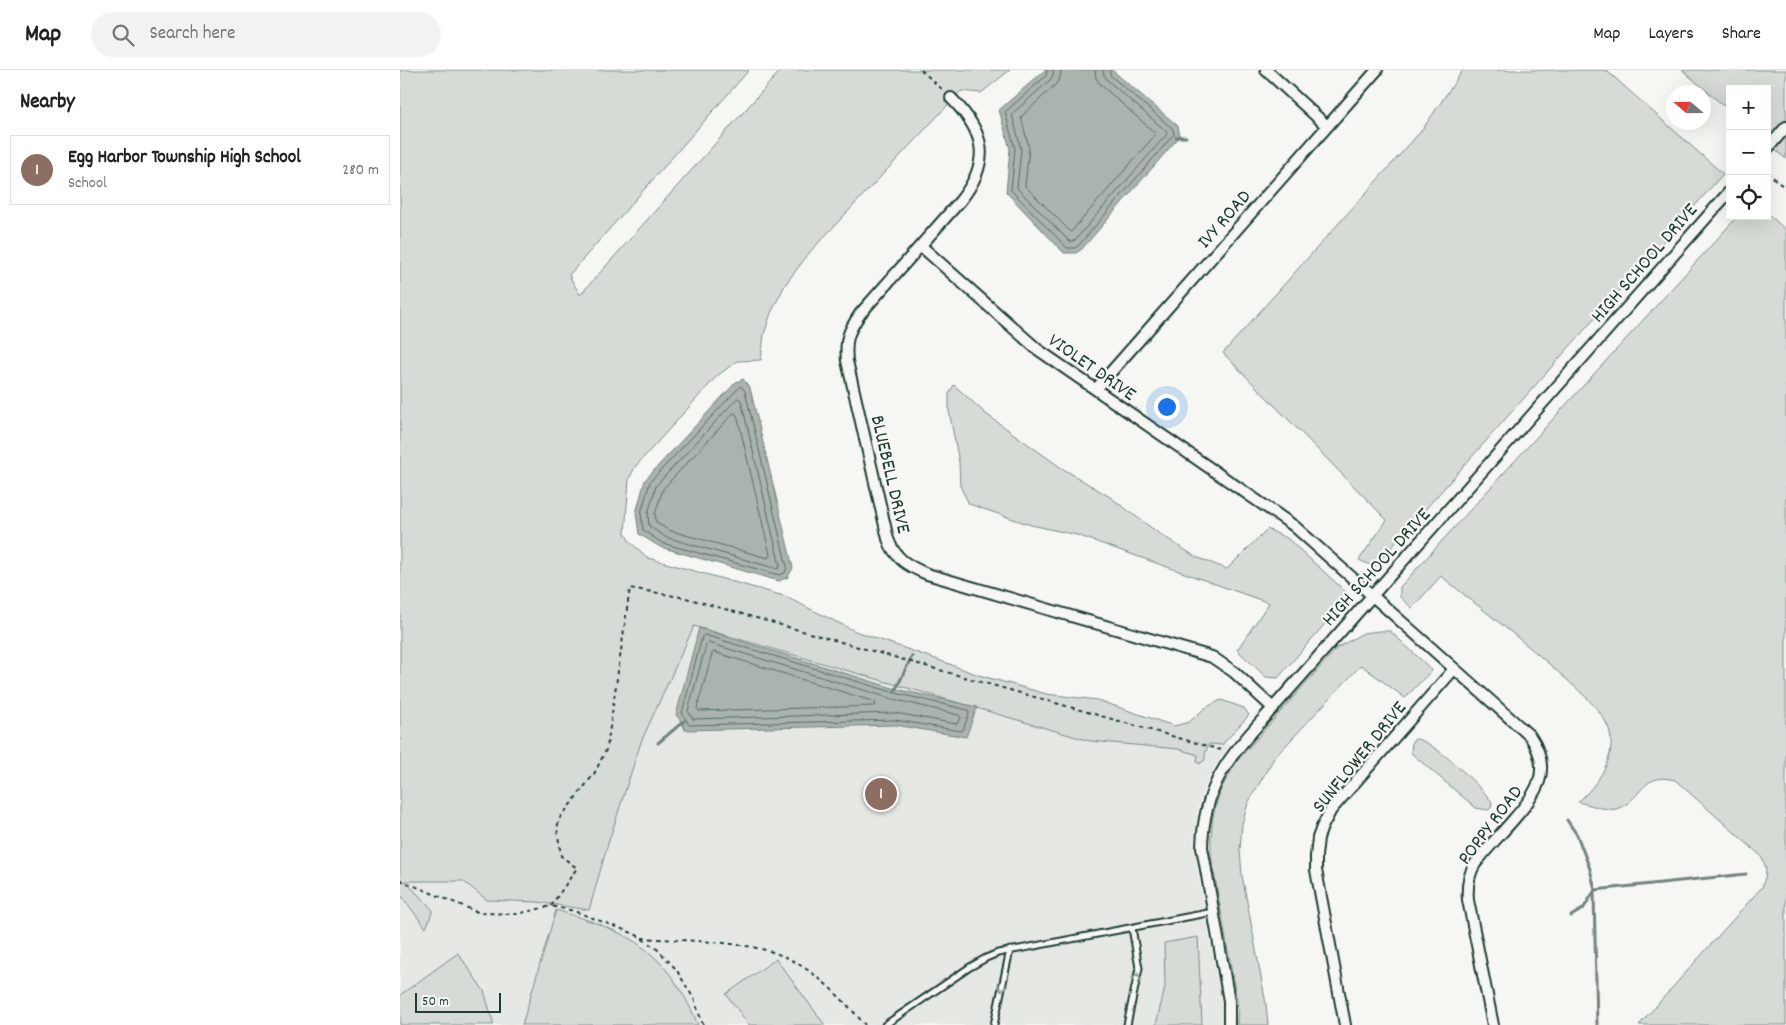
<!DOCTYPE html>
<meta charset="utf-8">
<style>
body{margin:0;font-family:Dekko,sans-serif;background:#f2f2f2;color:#222}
.controls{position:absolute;right:15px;top:15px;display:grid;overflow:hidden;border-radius:0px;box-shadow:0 5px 20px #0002}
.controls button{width:45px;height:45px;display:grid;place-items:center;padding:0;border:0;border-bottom:1px solid #e0e0e0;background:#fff;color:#222;font:25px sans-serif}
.compass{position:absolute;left:1266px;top:15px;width:45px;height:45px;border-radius:50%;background:#fff;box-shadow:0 5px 20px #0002;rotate:290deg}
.scale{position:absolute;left:15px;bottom:12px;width:86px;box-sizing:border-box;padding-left:5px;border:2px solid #1f3d34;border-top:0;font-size:14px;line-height:18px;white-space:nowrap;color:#1f3d34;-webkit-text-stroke:4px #f6f6f2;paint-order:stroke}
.you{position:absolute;left:766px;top:336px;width:18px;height:18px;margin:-12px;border:4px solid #fff;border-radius:50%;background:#1a73e8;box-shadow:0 0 0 8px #1a73e833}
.badge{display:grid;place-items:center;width:32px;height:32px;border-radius:50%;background:#7c3aed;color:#fff;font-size:16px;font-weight:700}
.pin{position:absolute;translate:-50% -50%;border:2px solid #fff;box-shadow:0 1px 5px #0006}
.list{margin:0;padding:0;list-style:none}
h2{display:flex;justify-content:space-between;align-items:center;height:65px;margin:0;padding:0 20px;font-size:21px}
h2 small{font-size:16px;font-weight:400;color:#767676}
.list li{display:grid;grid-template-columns:32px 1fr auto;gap:15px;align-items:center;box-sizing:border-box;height:70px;margin:0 10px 10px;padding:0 10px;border:1px solid #e0e0e0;border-radius:0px}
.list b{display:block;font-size:19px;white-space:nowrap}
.list p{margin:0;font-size:16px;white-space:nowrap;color:#767676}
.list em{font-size:16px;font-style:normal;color:#767676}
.icon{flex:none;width:28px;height:28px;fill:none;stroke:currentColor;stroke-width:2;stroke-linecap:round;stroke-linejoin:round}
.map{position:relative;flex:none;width:1386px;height:955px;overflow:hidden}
header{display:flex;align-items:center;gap:30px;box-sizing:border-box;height:70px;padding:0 25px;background:#fff;border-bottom:1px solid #e0e0e0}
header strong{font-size:24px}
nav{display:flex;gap:28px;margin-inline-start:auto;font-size:18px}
.search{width:350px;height:45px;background:#f2f2f2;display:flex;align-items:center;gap:12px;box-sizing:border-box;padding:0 18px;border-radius:28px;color:#767676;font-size:19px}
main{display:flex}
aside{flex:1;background:#fff}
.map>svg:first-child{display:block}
.built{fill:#e6e8e4}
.green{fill:#d6dbd6;stroke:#7a8c85}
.water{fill:#aab3ae;stroke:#72847d}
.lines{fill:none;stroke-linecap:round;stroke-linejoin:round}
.shore{stroke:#576c65;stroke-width:1}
.stream{stroke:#72847d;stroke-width:3}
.service-casing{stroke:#1f3d34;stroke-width:9}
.minor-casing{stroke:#1f3d34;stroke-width:14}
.path{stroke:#1f3d34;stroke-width:2;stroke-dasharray:4 4;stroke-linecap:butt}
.service{stroke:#f6f6f2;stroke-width:5}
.minor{stroke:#f6f6f2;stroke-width:10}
.oneway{stroke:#8a9a93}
.labels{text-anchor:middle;stroke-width:4.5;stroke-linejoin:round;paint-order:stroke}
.street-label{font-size:20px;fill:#1f3d34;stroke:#f6f6f2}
</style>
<header>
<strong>Map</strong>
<div class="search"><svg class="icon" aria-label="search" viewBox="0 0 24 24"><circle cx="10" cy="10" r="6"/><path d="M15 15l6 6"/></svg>Search here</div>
<nav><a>Map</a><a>Layers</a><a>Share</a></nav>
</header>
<main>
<aside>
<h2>Nearby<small></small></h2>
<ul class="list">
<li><span class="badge" style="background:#8d6e63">1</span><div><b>Egg Harbor Township High School</b><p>School</p></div><em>280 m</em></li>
</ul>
</aside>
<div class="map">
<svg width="1386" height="955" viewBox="0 0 1386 955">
<rect width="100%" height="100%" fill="#f6f6f2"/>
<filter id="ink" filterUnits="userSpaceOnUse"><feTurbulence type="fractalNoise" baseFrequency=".02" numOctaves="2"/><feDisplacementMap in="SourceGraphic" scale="10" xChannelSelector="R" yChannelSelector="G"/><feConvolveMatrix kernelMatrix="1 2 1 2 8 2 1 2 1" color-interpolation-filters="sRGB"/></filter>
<g filter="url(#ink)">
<polygon class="built" points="225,503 830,675 816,695 805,716 798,739 794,771 798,804 820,924 822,940 821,955 0,955 0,752"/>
<g class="green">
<polygon points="0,0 349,0 169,205 180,225 381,0 610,0 581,23 561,21 409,183 385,215 371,243 364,264 361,290 337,291 317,306 235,397 229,409 225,463 230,472 248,488 384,526 455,561 544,592 578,605 646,624 697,630 774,656 789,652 805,638 821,630 844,638 849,645 822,675 809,674 805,683 805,690 799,694 797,691 798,685 778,679 690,671 294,556 241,672 207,777 189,840 138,832 87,830 63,811 5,811 33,840 26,858 0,824"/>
<polygon points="1063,0 1206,0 1323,104 974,497 959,490 987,450 823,283 1022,60"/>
<polygon points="1282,0 1386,0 1386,89 1367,73 1367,19 1330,19 1330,41"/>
<path d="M1367,143L1386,160V955H1239L1362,817C1367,803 1368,798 1360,785L1275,710C1240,701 1243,731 1216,739C1208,741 1187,734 1178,732C1197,715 1218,687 1209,659C1201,638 1181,623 1165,608C1125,572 1083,540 1041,506L1012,538L1000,527V517L1338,146H1367Z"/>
<polygon points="554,315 586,344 660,397 710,427 757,462 796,487 827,499 867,459 887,468 946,522 944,532 878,608 866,607 837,580 869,533 677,465 631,455 569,434 560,416 559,392 549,341 549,324"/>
<polygon points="979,561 990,561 1032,600 1005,628 961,595 874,688 848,733 842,754 840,780 842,805 866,934 868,955 837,955 838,937 811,785 811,766 813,746 821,719 837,691 937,578 963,563"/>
<path d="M1015,669C1031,668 1082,718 1092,732L1091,738L1088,740L1076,738L1011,683L1012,671Z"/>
<path d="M156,840C188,850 226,861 251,884C272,902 288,930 298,955H122Z"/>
<polygon points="798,867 802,955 756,955 765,917 764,873"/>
<polygon points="58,883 84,921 94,955 0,955 0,925"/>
<polygon points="376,889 425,955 349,955 326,924"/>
</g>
<g class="water">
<polygon points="645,0 712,0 778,56 780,66 682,179 676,183 664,183 606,122 610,79 599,40"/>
<polygon points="343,309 350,318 393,498 388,507 379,511 260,477 239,464 236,443 245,410 336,312"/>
<polygon points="299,558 496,619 577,637 566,667 495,655 285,660 282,652 276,645"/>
</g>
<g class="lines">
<g class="shore">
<polyline points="647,0 646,6 605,42 615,79 611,120 667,178 675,178 679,175 774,64 773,59 711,6 709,0"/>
<polyline points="654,0 653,5 650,10 612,44 621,79 617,118 670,172 675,170 767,64 766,61 707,10 704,5 703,0"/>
<polyline points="661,0 660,8 656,14 621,47 629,78 625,116 671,162 756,64 700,14 696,8 695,0"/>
<polygon points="341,316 345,321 387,497 385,503 379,505 262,473 243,460 241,443 250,412"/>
<polygon points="338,328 341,330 380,496 378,499 265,467 249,456 248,444 256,416"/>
<polygon points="334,343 337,345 370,485 368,488 268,460 256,452 255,444 263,419"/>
<polygon points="305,565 495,623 568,640 569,643 563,660 561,661 495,650 289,655 282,643 302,567"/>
<polygon points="309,573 493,629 559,645 561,648 557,654 495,643 293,649 288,641 306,575"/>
<polygon points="314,582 475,632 476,635 474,636 299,641 297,638 312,584"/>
</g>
<g class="stream">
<polyline points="776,67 786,67"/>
<polyline points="495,621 512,586"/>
<polyline points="258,673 284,651"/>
<polyline points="1167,750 1177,765 1190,799 1195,820"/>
<polyline points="1194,823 1197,955"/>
<polyline points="1171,846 1183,839 1195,820 1346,804"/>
</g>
<defs>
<g id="service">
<polyline points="485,955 570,897 586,888 598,883 813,842"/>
<polyline points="594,955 610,880"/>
<polyline points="727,955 739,898 732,858"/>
</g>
<g id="minor">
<polyline points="866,0 927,56"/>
<path d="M551,28C585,62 592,90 561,130L460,244C448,262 445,269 447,291L488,469C495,489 508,496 527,504L812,587L834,602L873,638"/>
<polyline points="1367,79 1386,57"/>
<path d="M521,176L637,279L894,456L1130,666C1153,700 1137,723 1114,749C1101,764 1087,778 1075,794C1068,805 1067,817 1068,830L1093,955"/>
<polyline points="696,319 977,0"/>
<path d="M829,955V931L802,777C804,711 832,684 873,638L1330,121"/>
<polyline points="945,955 916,800 916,786 918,768 922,757 931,740 1054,599"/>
</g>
</defs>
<use href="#service" class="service-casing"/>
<use href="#minor" class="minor-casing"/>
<g class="path">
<polyline points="521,0 544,21"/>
<polyline points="1367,102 1386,119"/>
<polyline points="0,810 80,843 117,844 151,836 174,841 235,864 257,879 276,899 294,929 303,955"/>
<polyline points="151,836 177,798 161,786 157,758 160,748 194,704 207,678 230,518 286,528 821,680"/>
<path d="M242,868C283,871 346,870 383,886C415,900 443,929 465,955"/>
</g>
<use href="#service" class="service"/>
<use href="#minor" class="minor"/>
</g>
<defs><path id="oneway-chevron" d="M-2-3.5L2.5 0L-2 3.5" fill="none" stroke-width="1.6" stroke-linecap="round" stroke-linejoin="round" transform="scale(1.25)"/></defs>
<g class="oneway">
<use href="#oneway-chevron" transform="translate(737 907) rotate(-79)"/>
<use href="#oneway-chevron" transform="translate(602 918) rotate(102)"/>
</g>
</g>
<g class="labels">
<g class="street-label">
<text transform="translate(823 148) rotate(-49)" y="7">IVY ROAD</text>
<text transform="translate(1243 192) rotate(-49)" y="7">HIGH SCHOOL DRIVE</text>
<text transform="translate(693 296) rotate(35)" y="7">VIOLET DRIVE</text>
<text transform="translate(492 404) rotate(77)" y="7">BLUEBELL DRIVE</text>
<text transform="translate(975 496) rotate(-48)" y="7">HIGH SCHOOL DRIVE</text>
<text transform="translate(958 686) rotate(-51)" y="7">SUNFLOWER DRIVE</text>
<text transform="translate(1089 754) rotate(-53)" y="7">POPPY ROAD</text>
</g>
</g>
</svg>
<div class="controls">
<button>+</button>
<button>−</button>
<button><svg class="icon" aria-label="locate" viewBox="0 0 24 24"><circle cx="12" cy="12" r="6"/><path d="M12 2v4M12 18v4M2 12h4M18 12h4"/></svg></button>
</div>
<svg class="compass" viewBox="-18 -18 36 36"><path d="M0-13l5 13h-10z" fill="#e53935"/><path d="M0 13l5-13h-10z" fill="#767676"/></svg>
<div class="scale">50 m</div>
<div class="you"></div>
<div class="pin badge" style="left:481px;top:724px;background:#8d6e63">1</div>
</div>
</main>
